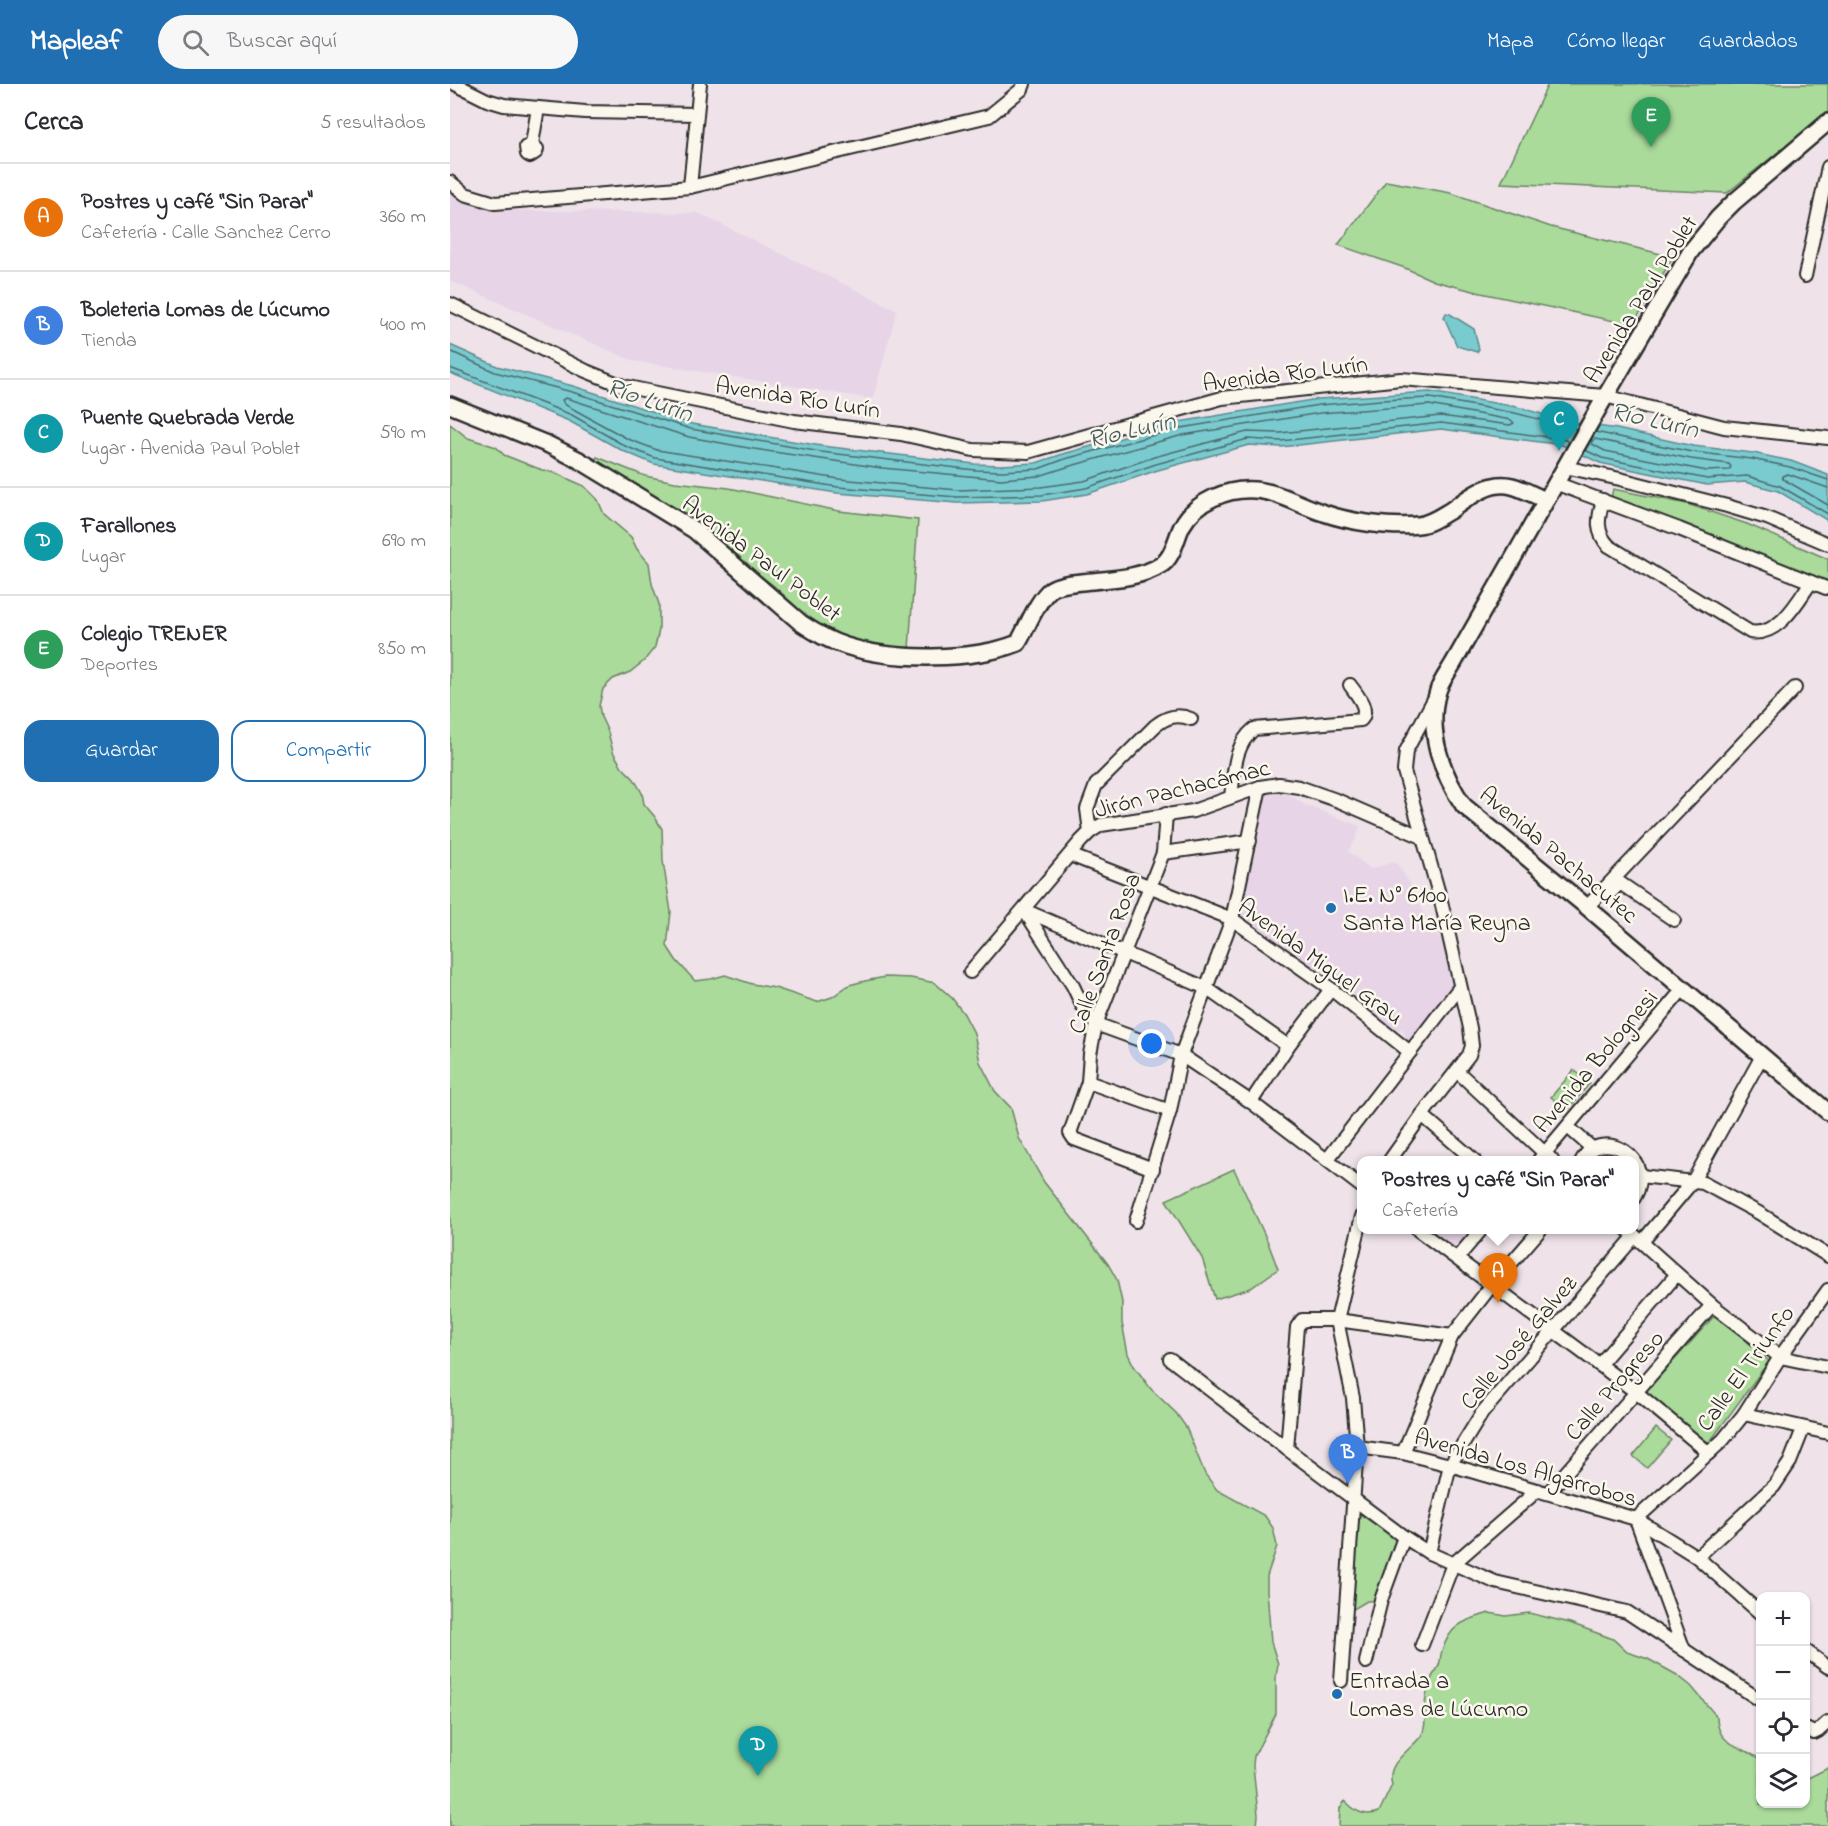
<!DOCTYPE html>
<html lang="es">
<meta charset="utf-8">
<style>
body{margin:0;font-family:"Indie Flower",sans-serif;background:#f7f7f7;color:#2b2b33}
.controls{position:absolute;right:18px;bottom:18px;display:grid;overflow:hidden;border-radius:12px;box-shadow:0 2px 4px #0004}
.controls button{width:54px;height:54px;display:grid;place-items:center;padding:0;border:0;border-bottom:2px solid #e1e1e2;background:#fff;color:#2b2b33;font:30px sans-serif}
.you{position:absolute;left:702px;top:960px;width:21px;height:21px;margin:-15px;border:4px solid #fff;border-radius:50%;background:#1a73e8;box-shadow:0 0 0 9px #1a73e833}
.badge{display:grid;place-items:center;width:39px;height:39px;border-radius:50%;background:#1f6fb2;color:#fff;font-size:20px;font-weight:700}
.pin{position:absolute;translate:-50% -50px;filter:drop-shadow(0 2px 3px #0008)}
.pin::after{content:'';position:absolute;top:32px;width:21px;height:18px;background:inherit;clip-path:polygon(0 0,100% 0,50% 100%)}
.popup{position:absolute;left:907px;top:1072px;width:282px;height:78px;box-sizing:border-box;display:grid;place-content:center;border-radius:12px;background:#fff;filter:drop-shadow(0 2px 4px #0005);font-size:20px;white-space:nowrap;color:#7c7c81}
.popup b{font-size:22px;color:#2b2b33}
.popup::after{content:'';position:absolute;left:50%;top:100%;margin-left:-12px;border:12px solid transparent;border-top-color:#fff}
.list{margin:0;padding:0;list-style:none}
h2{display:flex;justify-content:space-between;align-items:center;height:78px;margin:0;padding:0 24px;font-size:26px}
h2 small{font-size:20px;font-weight:400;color:#7c7c81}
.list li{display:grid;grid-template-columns:39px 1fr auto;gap:18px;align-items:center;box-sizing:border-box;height:108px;padding:0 24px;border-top:2px solid #e1e1e2}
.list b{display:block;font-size:22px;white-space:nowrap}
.list p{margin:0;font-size:20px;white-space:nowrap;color:#7c7c81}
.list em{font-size:20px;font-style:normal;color:#7c7c81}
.actions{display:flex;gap:12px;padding:18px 24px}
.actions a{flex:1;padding:14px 0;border:2px solid #1f6fb2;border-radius:18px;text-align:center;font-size:21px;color:#1f6fb2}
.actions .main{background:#1f6fb2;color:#fff}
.icon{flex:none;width:33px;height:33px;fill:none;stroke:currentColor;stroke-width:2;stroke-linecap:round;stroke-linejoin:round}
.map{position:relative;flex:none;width:1378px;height:1742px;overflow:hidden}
header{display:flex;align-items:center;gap:36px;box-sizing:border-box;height:84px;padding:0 30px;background:#1f6fb2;color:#fff}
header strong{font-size:28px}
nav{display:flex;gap:33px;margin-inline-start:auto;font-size:21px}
.search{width:420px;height:54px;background:#f7f7f7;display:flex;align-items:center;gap:15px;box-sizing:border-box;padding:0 21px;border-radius:33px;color:#7c7c81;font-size:22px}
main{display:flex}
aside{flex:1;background:#fff}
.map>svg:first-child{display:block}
.built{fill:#e7d5e7}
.green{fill:#aadb9b;stroke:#6a8363;stroke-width:1.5}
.water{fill:#7acbd0;stroke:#5a8b8e;stroke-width:1.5}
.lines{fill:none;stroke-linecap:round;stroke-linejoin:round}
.shore{stroke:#4b6b6d;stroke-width:1.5}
.minor-casing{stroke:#2b2b2b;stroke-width:16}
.major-casing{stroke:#2b2b2b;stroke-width:20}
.minor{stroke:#fbf7ec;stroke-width:12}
.major{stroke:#fbf7ec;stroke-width:15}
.poi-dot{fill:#1f6fb2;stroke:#fbf7ec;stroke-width:2}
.labels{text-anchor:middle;stroke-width:5;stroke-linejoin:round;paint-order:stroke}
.street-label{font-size:24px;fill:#2b2b2b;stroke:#fbf7ec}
.poi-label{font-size:24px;fill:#2b2b2b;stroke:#fbf7ec;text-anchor:start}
.water-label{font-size:26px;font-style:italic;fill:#435b5d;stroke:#fbf7ec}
</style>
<header>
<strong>Mapleaf</strong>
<div class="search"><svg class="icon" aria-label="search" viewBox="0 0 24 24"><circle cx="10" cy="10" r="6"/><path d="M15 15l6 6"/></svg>Buscar aquí</div>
<nav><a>Mapa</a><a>Cómo llegar</a><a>Guardados</a></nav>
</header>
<main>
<aside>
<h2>Cerca<small>5 resultados</small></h2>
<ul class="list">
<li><span class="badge" style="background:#e8710a">A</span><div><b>Postres y café “Sin Parar&quot;</b><p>Cafetería · Calle Sanchez Cerro</p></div><em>360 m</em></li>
<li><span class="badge" style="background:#3f7fe0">B</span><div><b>Boleteria Lomas de Lúcumo</b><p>Tienda</p></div><em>400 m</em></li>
<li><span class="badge" style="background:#0f9aa8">C</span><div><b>Puente Quebrada Verde</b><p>Lugar · Avenida Paul Poblet</p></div><em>590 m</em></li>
<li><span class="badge" style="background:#0f9aa8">D</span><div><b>Farallones</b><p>Lugar</p></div><em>690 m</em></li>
<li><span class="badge" style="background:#2e9e5b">E</span><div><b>Colegio TRENER</b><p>Deportes</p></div><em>850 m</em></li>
</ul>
<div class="actions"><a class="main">Guardar</a><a>Compartir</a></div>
</aside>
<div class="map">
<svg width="1378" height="1742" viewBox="0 0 1378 1742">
<rect width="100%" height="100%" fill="#efe3e9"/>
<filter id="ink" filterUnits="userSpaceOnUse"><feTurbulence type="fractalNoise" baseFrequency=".0167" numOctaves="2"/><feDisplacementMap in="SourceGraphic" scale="12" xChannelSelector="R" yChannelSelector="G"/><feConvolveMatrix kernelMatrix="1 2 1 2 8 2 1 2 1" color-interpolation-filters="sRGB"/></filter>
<g filter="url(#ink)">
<g class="built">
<polygon points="0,109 43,126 248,129 447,226 423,315 183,277 0,197"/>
<polygon points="818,707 840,711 855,721 910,742 906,755 898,767 921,785 944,778 948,781 962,803 982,847 993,857 1003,901 961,957 957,958 952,944 946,948 879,900 810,845 788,833 804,768 813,718"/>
<polygon points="981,1146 1027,1146 1009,1166"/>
</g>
<g class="green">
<polygon points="1098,0 1378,0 1378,28 1277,109 1051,99"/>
<polygon points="936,97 1001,109 1101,143 1223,173 1183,241 1031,209 984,197 955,184 888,161"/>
<polygon points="0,340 18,354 46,363 54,371 92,386 105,389 134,402 148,416 154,430 181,453 187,465 199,479 202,500 209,520 209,546 205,563 194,577 180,588 163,595 153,605 149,622 151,633 158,648 163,668 172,683 184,695 192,709 194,720 205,733 212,745 213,777 221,828 217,862 226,876 245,897 261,895 275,891 302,900 325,904 367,918 382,913 399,901 415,897 435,893 461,894 485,899 502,914 514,930 524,949 530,978 545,1007 561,1024 569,1054 594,1098 658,1180 667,1196 672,1218 672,1239 678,1270 684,1282 701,1305 726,1329 736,1343 755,1390 767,1406 815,1432 823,1444 827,1462 817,1492 817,1506 821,1558 828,1580 826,1593 826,1630 804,1672 803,1681 808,1731 807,1742 0,1742"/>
<polygon points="147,373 195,392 225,398 279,404 389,427 468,436 459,565 421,560 380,548 350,527 324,502 300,484 243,435 144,379"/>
<polygon points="1163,405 1237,420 1297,440 1378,475 1378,497 1297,468 1161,414"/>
<polygon points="1124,986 1140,999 1117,1027 1101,1013"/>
<polygon points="784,1085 817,1156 828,1185 801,1204 765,1215 752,1174 716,1116"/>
<polygon points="1266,1230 1319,1277 1259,1359 1193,1311"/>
<polygon points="1206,1344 1221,1356 1197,1384 1183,1372"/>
<polygon points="908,1429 950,1457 926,1517 917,1517 902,1526 906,1430"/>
<path d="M1039,1529L1056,1532L1079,1529L1120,1539L1163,1555L1177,1568L1198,1575L1227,1591L1241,1602L1267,1633C1267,1663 1294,1661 1310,1676V1720H1356V1695L1378,1684V1742H889L890,1724L895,1717C906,1728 914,1733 929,1728L942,1701C935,1679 960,1667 971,1652C977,1643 974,1630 975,1620C976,1611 979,1600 982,1593C984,1589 988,1585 989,1581C991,1576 990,1571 992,1567C1001,1539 1015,1537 1039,1529Z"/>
</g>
<g class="water">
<polygon points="996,229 1000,230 1024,245 1029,265 1027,268 1007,262 994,233"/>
<polygon points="0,261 47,282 123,302 242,340 372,362 525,380 551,381 586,379 613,370 729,338 868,315 980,308 1067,323 1116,337 1167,345 1243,362 1303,369 1341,377 1378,391 1378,437 1328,407 1295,398 1257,401 1150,379 1112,361 991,345 831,363 799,361 708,386 637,410 592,417 507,419 387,409 204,380 173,367 119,337 0,289"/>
</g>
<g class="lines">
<g class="shore">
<polyline points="0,267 45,288 122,308 241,345 371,368 525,386 552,387 588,385 615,375 731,344 869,321 931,316 980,314 1065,329 1126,345"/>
<polyline points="0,284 122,331 175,362 205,374 388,403 507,413 592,411 636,404 706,380 798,355 831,357 991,339 1113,355 1119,358"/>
<polygon points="116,314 239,353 304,365 432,384 551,395 589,392 617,383 733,351 870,329 979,321 1061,336 1064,339 1060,341 990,332 830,349 797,348 704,373 634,397 591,403 508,406 389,395 207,366 178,355 114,320 112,316"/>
<polyline points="1145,348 1242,368 1302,375 1340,383 1378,396"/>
<polygon points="1145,355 1241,375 1279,380 1281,383 1279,386 1257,387 1155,367 1142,360 1142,357"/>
<polyline points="1135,366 1152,374 1257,395 1297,392 1330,402 1378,430"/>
<polyline points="1378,404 1338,390 1332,392 1333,395 1378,421"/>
</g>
<defs>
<g id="minor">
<polyline points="5,0 37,16 54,21 135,28 247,30"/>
<polyline points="82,60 76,63 77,70 80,72 86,68 87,65 82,60 88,24"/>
<polyline points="0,98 15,110 45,119 240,103 539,32 572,5 574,0"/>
<polyline points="240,103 250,0"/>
<polyline points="1355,192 1378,83"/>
<polyline points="0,220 136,287 173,302 344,337 451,350 523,366 578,368 772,314 951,295 1155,312 1274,343 1378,354"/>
<polyline points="1115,383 1170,395 1277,422 1317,434 1378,460"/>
<polyline points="1105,399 1229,445 1376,504"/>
<path d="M1153,416C1148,434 1145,448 1159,462L1300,548C1329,553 1348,517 1361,498"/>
<path d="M781,713C784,689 784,661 804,645L911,636C920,625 907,611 900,601"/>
<path d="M640,748L637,725L646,701L705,642C716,633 727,629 741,635"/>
<polyline points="713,769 800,757"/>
<polyline points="620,771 782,835 881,905 960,968"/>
<polyline points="1160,809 1170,799 1224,836"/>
<polyline points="1137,823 1345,604"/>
<polyline points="574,826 623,902 632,921 646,940 731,971 801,1018 912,1103"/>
<polyline points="574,826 756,904 838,962"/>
<polyline points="520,888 631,757 640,748 651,741 743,727 810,703 829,700 849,703 889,717 972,753"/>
<polyline points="1007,987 1102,1076"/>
<polyline points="638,998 720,1027"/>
<polyline points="801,1018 838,962 881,905"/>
<polyline points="972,1031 1024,1076"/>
<polyline points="1119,1044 1143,1065"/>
<polyline points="877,1076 1010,903"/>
<polyline points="940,1076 972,1031 1019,971 1022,962 1020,944 991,817 954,687 956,667 985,613"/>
<polyline points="1089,1076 1233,905"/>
<path d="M1132,1076C1152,1041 1208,1075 1184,1114"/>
<polyline points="703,1085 624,1055 620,1049 638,998 640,970 646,940 713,769 716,730"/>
<polyline points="1191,1092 1253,1099 1309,1129 1378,1172"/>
<polyline points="686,1137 720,1027 731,971 782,835 810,703"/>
<polyline points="968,1146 1186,1308 1259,1369"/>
<polyline points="1178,1146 1262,1221 1330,1273 1378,1283"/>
<polyline points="1192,1158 1243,1097 1312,972"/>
<polyline points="1007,1174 1031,1146"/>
<polyline points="720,1275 837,1365 954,1453 979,1469 1045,1498 1177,1528 1310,1616"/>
<polyline points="1149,1281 1227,1190"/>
<polyline points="1294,1330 1378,1349"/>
<polyline points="907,1363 953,1369 1000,1381 1186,1435 1247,1473 1310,1529"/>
<polyline points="837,1365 847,1243 852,1236 887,1236 1002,1252"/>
<polyline points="953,1369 1002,1252 1042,1201 1090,1146"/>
<polyline points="1098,1409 1262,1221"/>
<polyline points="979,1469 1000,1381 1032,1329 1185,1152"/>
<polyline points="1247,1473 1324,1402 1340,1378 1353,1345"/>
<polyline points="972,1561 1003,1480 1088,1406"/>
<polyline points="1234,1566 1186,1435 1273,1356 1294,1330 1330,1273 1378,1206"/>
<polyline points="1356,1567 1378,1583"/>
<polyline points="916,1578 931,1516 954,1453"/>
<polyline points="891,1597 907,1363 903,1314 887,1236 912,1132"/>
<polyline points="1356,1645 1364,1649 1368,1647 1378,1638"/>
</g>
<g id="major">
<path d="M1378,38L1284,118L1268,134L1241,167L1151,320L1004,578C999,587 991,597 988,607C976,647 992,690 1014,722L1137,823L1378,1028"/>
<path d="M0,321L99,361L129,376L244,446L351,539C366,549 379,557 396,562C443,577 523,577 568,559C577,544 587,516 601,505C608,500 622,499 632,498C657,495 689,495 711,481C723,474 726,454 732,442C745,417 778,404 805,406C830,408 851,422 874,429C899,438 941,444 968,441C980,440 991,432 1001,426C1018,414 1040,396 1062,402C1074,405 1085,412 1096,416"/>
</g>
</defs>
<use href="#minor" class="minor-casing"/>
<use href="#major" class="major-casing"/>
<use href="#minor" class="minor"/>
<use href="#major" class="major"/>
</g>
</g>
<g class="poi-dot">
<circle cx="881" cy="824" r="6"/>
<circle cx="887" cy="1610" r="6"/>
</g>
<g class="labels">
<g class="street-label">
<text transform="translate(1190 215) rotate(-58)" y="8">Avenida Paul Poblet</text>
<text transform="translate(835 289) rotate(-7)" y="8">Avenida Río Lurín</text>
<text transform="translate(348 313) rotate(9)" y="8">Avenida Río Lurín</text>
<text transform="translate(312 474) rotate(37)" y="8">Avenida Paul Poblet</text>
<text transform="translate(732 704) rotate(-14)" y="8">Jirón Pachacámac</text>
<text transform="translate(1109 770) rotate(40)" y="8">Avenida Pachacutec</text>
<text transform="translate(654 869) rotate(-70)" y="8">Calle Santa Rosa</text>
<text transform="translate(871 877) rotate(36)" y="8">Avenida Miguel Grau</text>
<text transform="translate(1145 977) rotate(-50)" y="8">Avenida Bolognesi</text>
<text transform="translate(1068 1258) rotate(-50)" y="8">Calle José Galvez</text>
<text transform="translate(1295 1284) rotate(-54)" y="8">Calle El Triunfo</text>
<text transform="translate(1164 1301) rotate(-49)" y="8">Calle Progreso</text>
<text transform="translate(1076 1383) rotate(16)" y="8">Avenida Los Algarrobos</text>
</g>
<g class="poi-label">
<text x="893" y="818">I.E. N° 6100<tspan x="893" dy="28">Santa María Reyna</tspan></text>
<text x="899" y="1604">Entrada a<tspan x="899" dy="28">Lomas de Lúcumo</tspan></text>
</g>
<g class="water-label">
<text transform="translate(200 315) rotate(19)" y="9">Río Lurín</text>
<text transform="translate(1205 335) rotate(13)" y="9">Río Lurín</text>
<text transform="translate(681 345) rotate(-13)" y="9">Río Lurín</text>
</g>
</g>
</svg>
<div class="controls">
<button>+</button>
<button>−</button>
<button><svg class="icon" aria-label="locate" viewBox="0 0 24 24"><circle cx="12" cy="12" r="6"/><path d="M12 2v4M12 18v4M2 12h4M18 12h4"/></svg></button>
<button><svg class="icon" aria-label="layers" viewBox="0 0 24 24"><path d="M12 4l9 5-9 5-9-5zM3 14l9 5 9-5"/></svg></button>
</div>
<div class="you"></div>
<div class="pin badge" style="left:1048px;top:1219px;background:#e8710a">A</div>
<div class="popup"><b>Postres y café “Sin Parar&quot;</b>Cafetería</div>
<div class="pin badge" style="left:898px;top:1400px;background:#3f7fe0">B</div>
<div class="pin badge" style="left:1109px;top:367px;background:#0f9aa8">C</div>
<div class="pin badge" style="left:308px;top:1692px;background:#0f9aa8">D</div>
<div class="pin badge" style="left:1201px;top:63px;background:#2e9e5b">E</div>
</div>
</main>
